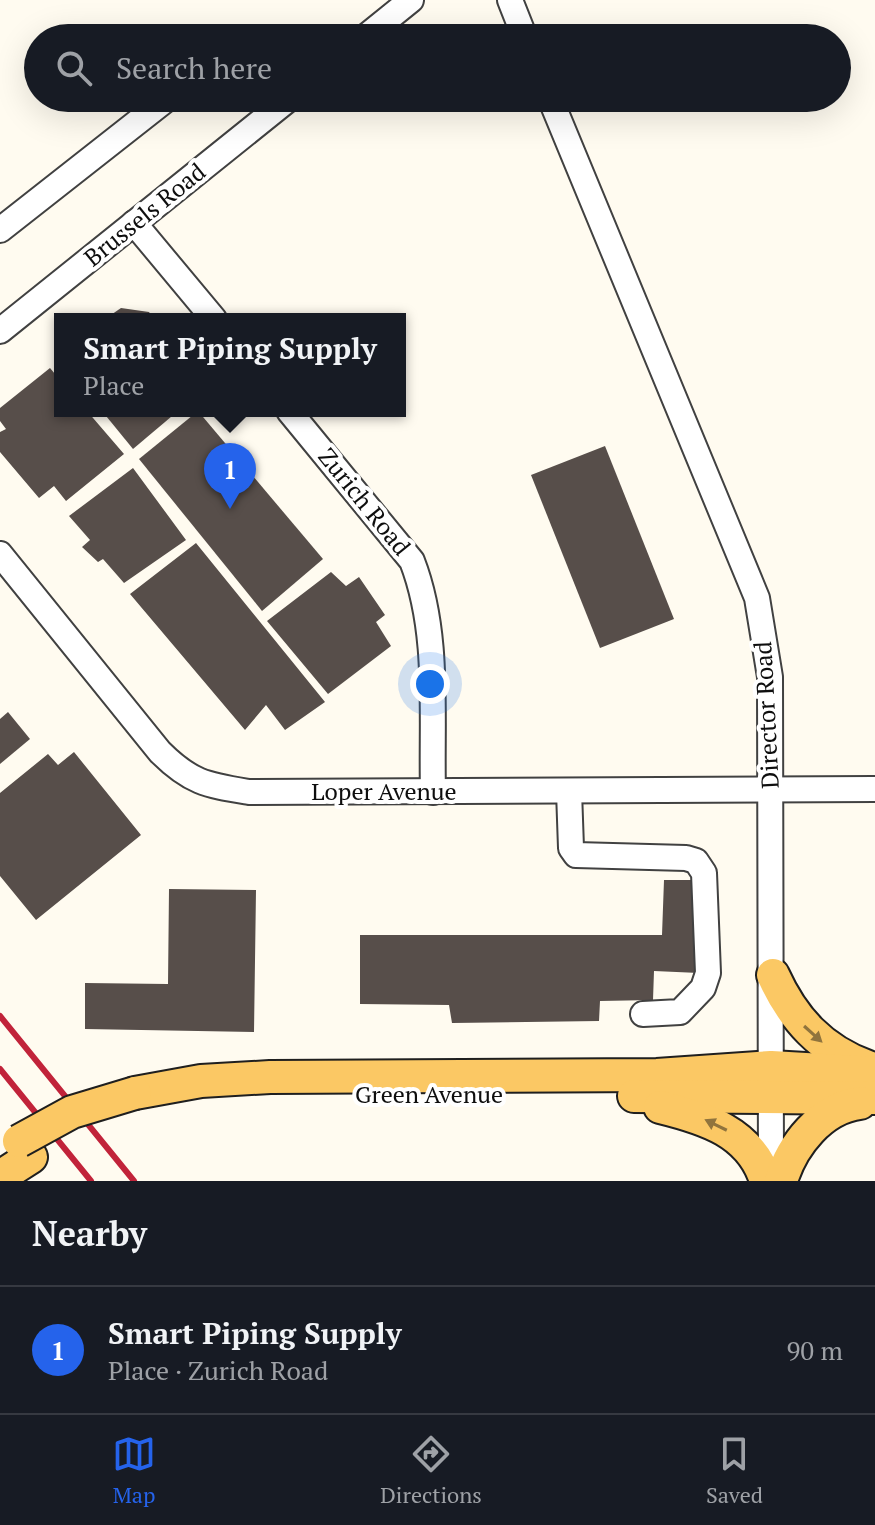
<!DOCTYPE html>
<meta charset="utf-8">
<style>
body{margin:0;font-family:"PT Serif",serif;background:#242831;color:#f1f3f6}
.you{position:absolute;left:430px;top:684px;width:28px;height:28px;margin:-20px;border:6px solid #fff;border-radius:50%;background:#1a73e8;box-shadow:0 0 0 12px #1a73e833}
.badge{display:grid;place-items:center;width:52px;height:52px;border-radius:50%;background:#2563eb;color:#fff;font-size:26px;font-weight:700}
.pin{position:absolute;translate:-50% -66px;filter:drop-shadow(0 2px 4px #0008)}
.pin::after{content:'';position:absolute;top:42px;width:28px;height:24px;background:inherit;clip-path:polygon(0 0,100% 0,50% 100%)}
.popup{position:absolute;left:54px;top:313px;width:352px;height:104px;box-sizing:border-box;display:grid;place-content:center;border-radius:0px;background:#171b24;filter:drop-shadow(0 2px 6px #0005);font-size:26px;white-space:nowrap;color:#9ea1a6}
.popup b{font-size:30px;color:#f1f3f6}
.popup::after{content:'';position:absolute;left:50%;top:100%;margin-left:-16px;border:16px solid transparent;border-top-color:#171b24}
.list{margin:0;padding:0;list-style:none}
h2{display:flex;justify-content:space-between;align-items:center;height:104px;margin:0;padding:0 32px;font-size:34px}
h2 small{font-size:26px;font-weight:400;color:#9ea1a6}
.list li{display:grid;grid-template-columns:52px 1fr auto;gap:24px;align-items:center;box-sizing:border-box;height:128px;padding:0 32px;border-top:2px solid #363941}
.list b{display:block;font-size:30px;white-space:nowrap}
.list p{margin:0;font-size:26px;white-space:nowrap;color:#9ea1a6}
.list em{font-size:26px;font-style:normal;color:#9ea1a6}
.icon{flex:none;width:44px;height:44px;fill:none;stroke:currentColor;stroke-width:2;stroke-linecap:round;stroke-linejoin:round}
.map{position:relative;flex:none;width:875px;height:1181px;overflow:hidden}
.search{position:absolute;background:#171b24;box-shadow:0 8px 32px #0002;left:24px;right:24px;top:24px;height:88px;display:flex;align-items:center;gap:20px;box-sizing:border-box;padding:0 28px;border-radius:44px;color:#9ea1a6;font-size:30px}
.sheet{height:232px;background:#171b24}
nav{display:flex;justify-content:space-around;align-items:center;box-sizing:border-box;height:112px;border-top:2px solid #363941;background:#171b24;font-size:22px;color:#9ea1a6}
nav a{display:grid;justify-items:center;gap:4px}
nav .on{color:#2563eb}
.map>svg:first-child{display:block}
.building{fill:#574e4a}
.lines{fill:none;stroke-linecap:round;stroke-linejoin:round}
.minor-casing{stroke:#414141;stroke-width:28}
.major-casing{stroke:#1f1f1f;stroke-width:36}
.minor{stroke:#fff;stroke-width:24}
.major{stroke:#fbc864;stroke-width:32}
.rail{stroke:#c1233a;stroke-width:6}
.major-bridge-casing{stroke:#1f1f1f;stroke-width:36;stroke-linecap:butt}
.major-bridge{stroke:#fbc864;stroke-width:32}
.oneway{fill:#90743d}
.labels{text-anchor:middle;stroke-width:8;stroke-linejoin:round;paint-order:stroke}
.street-label{font-size:24px;fill:#0e0e0e;stroke:#fff}
</style>
<div class="map">
<svg width="875" height="1181" viewBox="0 0 875 1181">
<rect width="100%" height="100%" fill="#fffbf0"/>
<g class="building">
<polygon points="121,308 149,312 154,319 105,319"/>
<polygon points="50,368 60,380 60,411 87,411 124,454 66,501 54,486 39,498 0,452 0,432 6,429 0,421 0,408"/>
<polygon points="102,411 178,411 133,449"/>
<polygon points="198,411 323,559 262,611 139,459"/>
<polygon points="605,446 674,619 600,648 531,475"/>
<polygon points="133,468 186,540 124,583 103,559 98,562 82,547 90,540 69,516"/>
<polygon points="196,543 325,702 285,730 266,705 245,730 130,594"/>
<polygon points="331,572 346,586 359,577 385,615 376,622 391,646 328,694 267,621"/>
<polygon points="8,712 30,739 0,764 0,719"/>
<polygon points="74,752 141,835 36,920 0,876 0,793 48,754 58,765"/>
<polygon points="664,880 698,880 699,973 654,971 653,1000 600,1001 599,1021 452,1023 449,1005 360,1004 360,935 662,935"/>
<polygon points="169,889 256,890 254,1032 85,1029 85,983 168,984"/>
</g>
<g class="lines">
<defs>
<g id="minor">
<polyline points="510,0 525,38"/>
<polyline points="364,38 411,0"/>
<polyline points="550,98 757,598 770,677 771,1181"/>
<polyline points="134,223 214,319"/>
<polyline points="0,230 168,98"/>
<polyline points="0,331 290,98"/>
<path d="M289,411L412,561C440,633 431,716 433,792"/>
<path d="M0,554L160,752C191,783 207,785 249,792L875,789"/>
<polyline points="569,791 571,848 576,855 686,858 696,861 704,873 708,973 703,988 680,1012 643,1014"/>
</g>
<g id="major">
<path d="M773,975C793,1019 821,1050 868,1067"/>
<polyline points="135,1093 201,1081 270,1077 657,1075 771,1067 875,1073"/>
<polyline points="634,1096 875,1098"/>
<path d="M660,1107C705,1118 751,1132 766,1181"/>
<polyline points="0,1177 31,1157"/>
<path d="M781,1181C792,1145 821,1108 860,1103"/>
</g>
</defs>
<use href="#minor" class="minor-casing"/>
<use href="#major" class="major-casing"/>
<use href="#minor" class="minor"/>
<use href="#major" class="major"/>
<g class="rail">
<polyline points="0,1016 134,1181"/>
<polyline points="0,1069 91,1181"/>
</g>
<defs>
<polyline id="major-bridge" points="19,1141 72,1112 135,1093"/>
</defs>
<use href="#major-bridge" class="major-bridge-casing"/>
<use href="#major-bridge" class="major-bridge"/>
</g>
<defs><path id="oneway-solid" d="M-6-.8H1V-3.2L6.5 0L1 3.2V.8H-6Z" transform="scale(2)"/></defs>
<g class="oneway">
<use href="#oneway-solid" transform="translate(813 1034) rotate(42)"/>
<use href="#oneway-solid" transform="translate(716 1125) rotate(-154)"/>
</g>
<g class="labels">
<g class="street-label">
<text transform="translate(145 215) rotate(-39)" y="8">Brussels Road</text>
<text transform="translate(364 502) rotate(51)" y="8">Zurich Road</text>
<text transform="translate(767 715) rotate(-93)" y="8">Director Road</text>
<text x="384" y="800">Loper Avenue</text>
<text x="429" y="1103">Green Avenue</text>
</g>
</g>
</svg>
<div class="you"></div>
<div class="pin badge" style="left:230px;top:509px">1</div>
<div class="popup"><b>Smart Piping Supply</b>Place</div>
<div class="search"><svg class="icon" aria-label="search" viewBox="0 0 24 24"><circle cx="10" cy="10" r="6"/><path d="M15 15l6 6"/></svg>Search here</div>
</div>
<section class="sheet">
<h2>Nearby<small></small></h2>
<ul class="list">
<li><span class="badge">1</span><div><b>Smart Piping Supply</b><p>Place · Zurich Road</p></div><em>90 m</em></li>
</ul>
</section>
<nav>
<a class="on"><svg class="icon" aria-label="map" viewBox="0 0 24 24"><path d="M3 6l6-2 6 2 6-2v14l-6 2-6-2-6 2zM9 4v14M15 6v14"/></svg>Map</a>
<a><svg class="icon" aria-label="directions" viewBox="0 0 24 24"><path d="M12 3l9 9-9 9-9-9zM9 14v-3h6M13 9l2 2-2 2"/></svg>Directions</a>
<a><svg class="icon" aria-label="saved" viewBox="0 0 24 24"><path d="M7 4h10v16l-5-4-5 4z"/></svg>Saved</a>
</nav>
